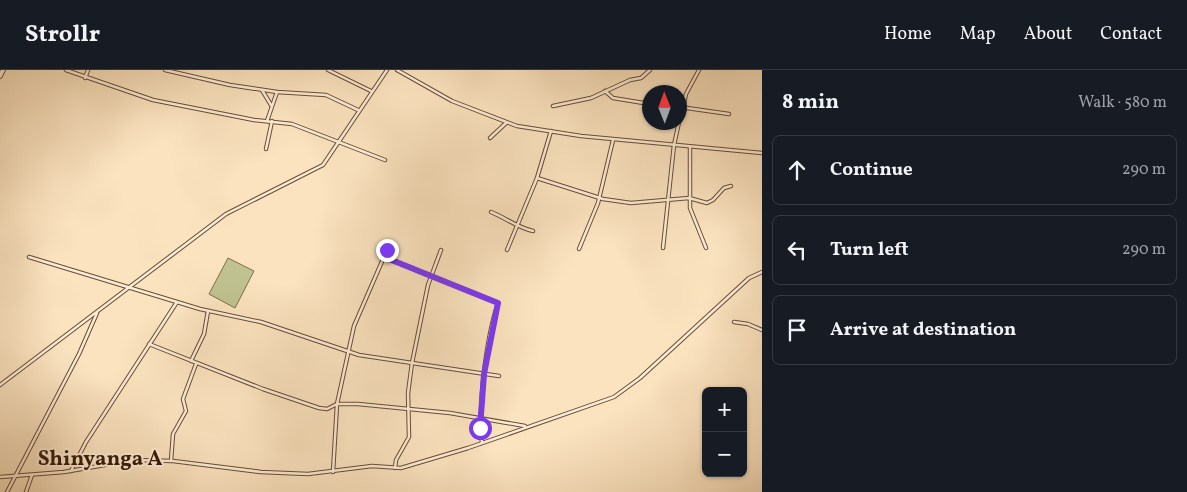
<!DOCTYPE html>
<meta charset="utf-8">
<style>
body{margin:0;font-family:Vollkorn,serif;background:#20242c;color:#f1f3f6}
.controls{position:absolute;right:15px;bottom:15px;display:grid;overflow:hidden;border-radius:8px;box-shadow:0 1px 4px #0004}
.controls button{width:45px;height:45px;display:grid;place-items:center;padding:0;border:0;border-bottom:1px solid #363941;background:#171b24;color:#f1f3f6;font:25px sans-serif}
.compass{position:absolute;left:642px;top:15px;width:45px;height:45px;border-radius:50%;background:#171b24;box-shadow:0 1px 4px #0004;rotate:359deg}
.stop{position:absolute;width:15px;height:15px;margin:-11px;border:4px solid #7c3aed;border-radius:50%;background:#fff}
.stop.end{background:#7c3aed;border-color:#fff;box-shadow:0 1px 5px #0008}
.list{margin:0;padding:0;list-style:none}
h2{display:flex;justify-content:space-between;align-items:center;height:65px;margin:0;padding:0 20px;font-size:21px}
h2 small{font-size:16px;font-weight:400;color:#9ea1a6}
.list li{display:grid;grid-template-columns:32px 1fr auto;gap:15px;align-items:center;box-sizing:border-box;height:70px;margin:0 10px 10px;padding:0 10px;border:1px solid #363941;border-radius:8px}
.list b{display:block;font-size:19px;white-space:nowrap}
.list em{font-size:16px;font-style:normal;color:#9ea1a6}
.icon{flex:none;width:28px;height:28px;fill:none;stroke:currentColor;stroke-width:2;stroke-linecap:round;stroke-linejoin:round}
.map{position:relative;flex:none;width:762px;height:422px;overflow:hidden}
header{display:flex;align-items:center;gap:30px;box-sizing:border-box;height:70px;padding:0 25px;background:#171b24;border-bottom:1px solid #363941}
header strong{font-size:24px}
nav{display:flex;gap:28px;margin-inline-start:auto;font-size:18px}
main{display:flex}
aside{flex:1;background:#171b24}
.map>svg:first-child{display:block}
.green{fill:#c0c391;stroke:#7c6e4c}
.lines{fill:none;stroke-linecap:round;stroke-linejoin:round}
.street-casing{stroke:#6a4b36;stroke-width:4.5}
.secondary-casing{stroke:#391808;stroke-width:5.5}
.street{stroke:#fcedd5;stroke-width:2.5}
.secondary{stroke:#fcedd5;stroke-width:4}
.route{stroke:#7c3aed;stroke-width:6}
.labels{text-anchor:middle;stroke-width:4;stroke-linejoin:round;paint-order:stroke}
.quarter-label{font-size:21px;font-weight:bold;fill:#391808;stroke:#fcedd5}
</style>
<header>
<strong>Strollr</strong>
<nav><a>Home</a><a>Map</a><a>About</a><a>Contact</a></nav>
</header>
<main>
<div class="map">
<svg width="762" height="422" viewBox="0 0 762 422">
<rect width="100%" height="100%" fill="#fbe3bf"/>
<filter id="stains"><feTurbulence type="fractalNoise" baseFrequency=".004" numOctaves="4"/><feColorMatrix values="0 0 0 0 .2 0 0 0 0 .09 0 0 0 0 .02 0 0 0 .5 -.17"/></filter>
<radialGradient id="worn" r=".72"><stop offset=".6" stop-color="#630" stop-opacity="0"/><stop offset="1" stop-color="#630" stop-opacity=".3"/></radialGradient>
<polygon class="green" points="228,188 254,201 235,238 209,224"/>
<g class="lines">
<defs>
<g id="street">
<polyline points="66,0 153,30 254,50 292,54 385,90"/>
<polyline points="165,0 230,15 277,22 326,25 358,40"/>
<polyline points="328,0 371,21"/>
<polyline points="397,0 452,31 517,56 581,66 762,83"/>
<polyline points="85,8 88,0"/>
<polyline points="262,20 271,35"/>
<polyline points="605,21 613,28 650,34"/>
<polyline points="553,36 591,28 630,10 641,8 650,0"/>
<polyline points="680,37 729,44"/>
<polyline points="267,51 277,22"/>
<polyline points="680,51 686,24 699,0"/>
<polyline points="490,68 506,53"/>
<polyline points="690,77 690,138 706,178"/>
<polyline points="266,79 272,51"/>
<polyline points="537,108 603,129 631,133 689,128 707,133 713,130 724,118 731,116"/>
<path d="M491,142C506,148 518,158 533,161"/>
<polyline points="663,178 674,75 679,52"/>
<polyline points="579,179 598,133 613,70"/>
<polyline points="507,180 537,108 551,61"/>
<polyline points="29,187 200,239 261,252 359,285 499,306"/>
<path d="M384,187L498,233C486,269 478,335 482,373"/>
<polyline points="734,252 748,254 762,260"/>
<polyline points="149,274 263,319 319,338 327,339 337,334 358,334 450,343 525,356"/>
<polyline points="191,291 204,264 208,241"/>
<polyline points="0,315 226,144 323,95 387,0"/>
<polyline points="171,391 173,364 186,341 183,329 196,294"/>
<polyline points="395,398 396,390 409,367 408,323 412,293 428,215 441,180"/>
<polyline points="71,401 86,372 177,232"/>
<polyline points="333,402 337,334 354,256 387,180"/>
<polyline points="0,407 64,402 134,390 173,391 261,402 308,404 372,396 401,398 468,378 614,327 640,308 749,208 762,202"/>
<polyline points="7,422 79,284 97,243"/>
<polyline points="26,422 32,405"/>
</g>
<polyline id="secondary" points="0,6 3,0"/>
</defs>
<use href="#street" class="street-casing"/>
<use href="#secondary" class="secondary-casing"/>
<use href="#street" class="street"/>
<use href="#secondary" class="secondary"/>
</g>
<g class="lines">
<polyline class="route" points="387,180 384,187 498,233 484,304 480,358"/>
</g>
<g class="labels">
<g class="quarter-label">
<text x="100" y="395">Shinyanga A</text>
</g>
</g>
<rect width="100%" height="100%" filter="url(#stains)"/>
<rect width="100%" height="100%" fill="url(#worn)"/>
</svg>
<div class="controls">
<button>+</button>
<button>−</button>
</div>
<svg class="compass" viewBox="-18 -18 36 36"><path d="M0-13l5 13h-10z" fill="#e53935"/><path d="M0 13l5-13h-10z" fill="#9ea1a6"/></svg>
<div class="stop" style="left:480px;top:358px"></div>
<div class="stop end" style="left:387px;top:180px"></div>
</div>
<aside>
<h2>8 min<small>Walk · 580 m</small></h2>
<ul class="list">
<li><svg class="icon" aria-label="ahead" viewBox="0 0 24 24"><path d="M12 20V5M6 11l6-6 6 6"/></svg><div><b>Continue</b></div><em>290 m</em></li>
<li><svg class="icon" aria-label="left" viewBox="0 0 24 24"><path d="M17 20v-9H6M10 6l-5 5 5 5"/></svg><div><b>Turn left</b></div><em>290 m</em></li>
<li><svg class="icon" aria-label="arrive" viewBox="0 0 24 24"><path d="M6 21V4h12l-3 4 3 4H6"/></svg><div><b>Arrive at destination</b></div></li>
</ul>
</aside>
</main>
